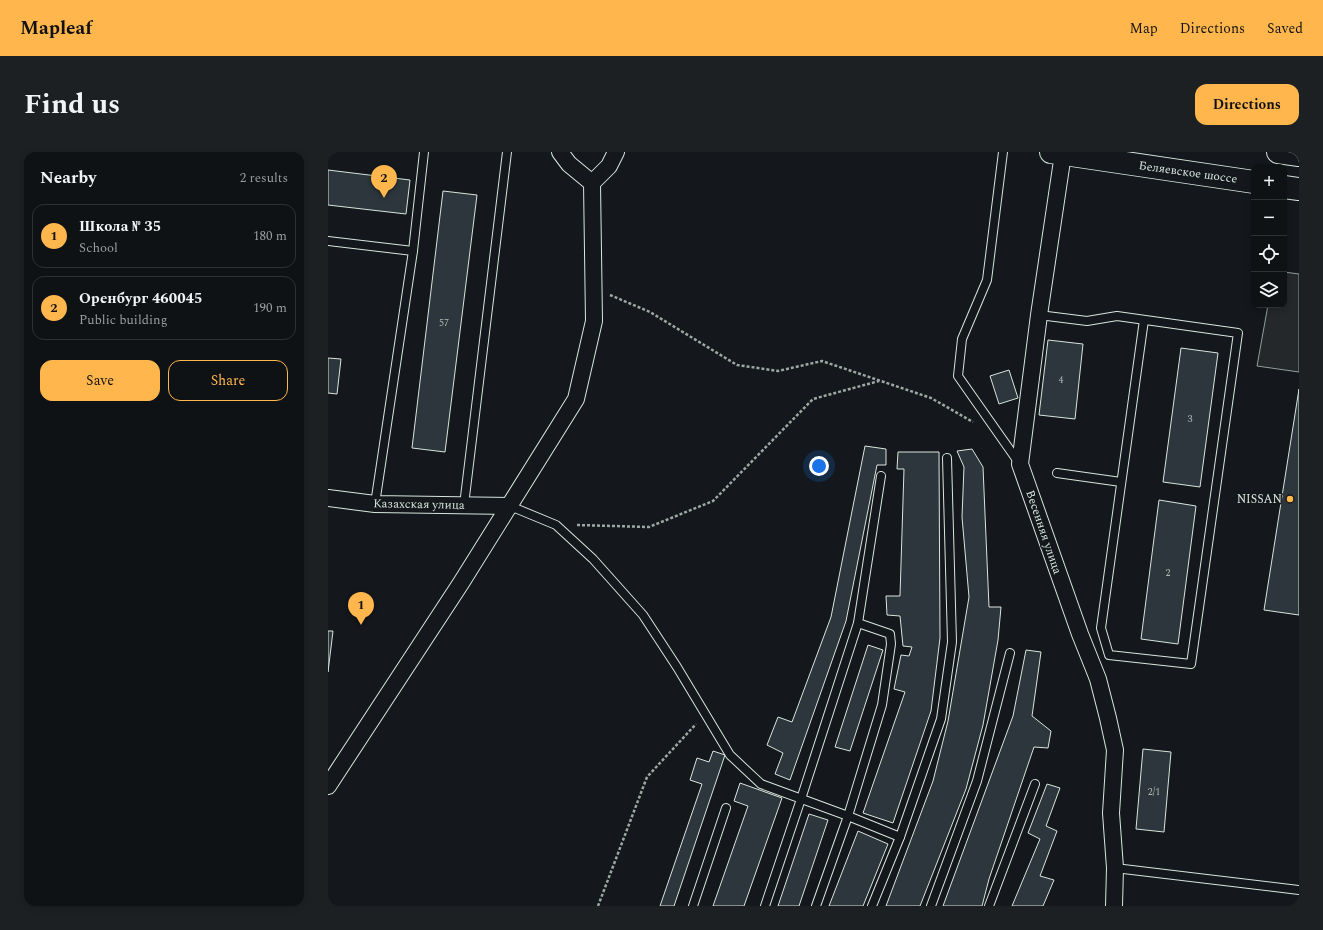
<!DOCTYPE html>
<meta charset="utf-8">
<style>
body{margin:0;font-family:Spectral,serif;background:#1d2022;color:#f1f3f6}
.controls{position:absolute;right:12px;top:12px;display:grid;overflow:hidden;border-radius:8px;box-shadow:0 2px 6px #0003}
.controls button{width:36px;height:36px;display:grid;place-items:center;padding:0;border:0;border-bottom:1px solid #2f3234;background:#0f1215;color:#f1f3f6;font:20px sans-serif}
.you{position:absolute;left:491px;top:314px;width:14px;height:14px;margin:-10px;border:3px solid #fff;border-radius:50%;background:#1a73e8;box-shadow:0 0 0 6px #1a73e833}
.badge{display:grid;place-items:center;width:26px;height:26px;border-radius:50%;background:#ffb74d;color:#111;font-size:13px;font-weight:700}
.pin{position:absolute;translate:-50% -33px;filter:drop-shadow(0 1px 2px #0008)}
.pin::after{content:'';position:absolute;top:21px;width:14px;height:12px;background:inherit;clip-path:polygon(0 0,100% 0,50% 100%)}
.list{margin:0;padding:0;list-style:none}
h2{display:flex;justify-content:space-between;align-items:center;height:52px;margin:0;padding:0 16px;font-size:17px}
h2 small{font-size:13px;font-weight:400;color:#9b9ea0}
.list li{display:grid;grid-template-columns:26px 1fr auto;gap:12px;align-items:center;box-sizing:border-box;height:64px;margin:0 8px 8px;padding:0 8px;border:1px solid #2f3234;border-radius:12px}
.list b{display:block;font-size:15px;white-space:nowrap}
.list p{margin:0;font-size:13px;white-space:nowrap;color:#9b9ea0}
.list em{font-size:13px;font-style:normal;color:#9b9ea0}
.actions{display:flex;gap:8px;padding:12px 16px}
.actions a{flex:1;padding:9px 0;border:1px solid #ffb74d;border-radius:12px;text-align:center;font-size:14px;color:#ffb74d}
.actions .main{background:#ffb74d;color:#111}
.icon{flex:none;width:22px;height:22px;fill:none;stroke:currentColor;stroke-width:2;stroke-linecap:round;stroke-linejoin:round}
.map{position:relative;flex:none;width:971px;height:754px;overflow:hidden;border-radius:12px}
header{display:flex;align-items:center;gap:24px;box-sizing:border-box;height:56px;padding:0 20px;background:#ffb74d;color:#111}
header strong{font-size:19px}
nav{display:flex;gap:22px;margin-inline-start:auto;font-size:14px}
.intro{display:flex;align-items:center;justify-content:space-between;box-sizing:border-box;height:96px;padding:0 24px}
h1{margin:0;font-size:28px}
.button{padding:10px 18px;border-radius:12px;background:#ffb74d;color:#111;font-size:14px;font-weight:700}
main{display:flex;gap:24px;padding:0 24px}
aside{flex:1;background:#0f1215;border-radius:12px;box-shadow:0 2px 6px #0003}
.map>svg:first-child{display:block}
.parking{fill:#24282b;stroke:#939e99}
.building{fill:#2c363c;stroke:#d8e6dc}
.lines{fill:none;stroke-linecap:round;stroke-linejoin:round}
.lane-casing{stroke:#d8e6dc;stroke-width:10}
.street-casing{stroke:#d8e6dc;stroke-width:18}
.primary-casing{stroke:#d8e6dc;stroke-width:24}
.path{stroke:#9da8a2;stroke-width:2.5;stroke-dasharray:3 2;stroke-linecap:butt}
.lane{stroke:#14181c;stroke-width:8}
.street{stroke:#14181c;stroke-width:16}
.primary{stroke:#14181c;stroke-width:22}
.poi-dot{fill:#ffb74d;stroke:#14181c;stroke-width:1.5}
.labels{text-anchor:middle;stroke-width:3;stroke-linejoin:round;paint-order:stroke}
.number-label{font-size:10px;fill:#adbab4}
.street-label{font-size:12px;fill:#d8e6dc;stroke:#14181c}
.poi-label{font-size:12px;fill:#d8e6dc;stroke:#14181c;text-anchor:end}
</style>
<header>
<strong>Mapleaf</strong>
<nav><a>Map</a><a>Directions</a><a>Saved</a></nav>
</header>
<div class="intro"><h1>Find us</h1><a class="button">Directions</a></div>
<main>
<aside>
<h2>Nearby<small>2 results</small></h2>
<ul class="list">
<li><span class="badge">1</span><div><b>Школа № 35</b><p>School</p></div><em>180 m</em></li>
<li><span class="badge">2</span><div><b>Оренбург 460045</b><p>Public building</p></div><em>190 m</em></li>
</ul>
<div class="actions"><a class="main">Save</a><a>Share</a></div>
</aside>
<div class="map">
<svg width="971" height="754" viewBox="0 0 971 754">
<rect width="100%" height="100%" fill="#14181c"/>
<polygon class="parking" points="956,120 971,122 971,220 929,214 940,153 956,153"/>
<g class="building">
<polygon points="0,18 82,28 78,62 0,53"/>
<polygon points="115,39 149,43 117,300 84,296"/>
<polygon points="720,188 755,192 747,267 711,263"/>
<polygon points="853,196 890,201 872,335 835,330"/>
<polygon points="0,206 13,207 9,242 0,241"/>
<polygon points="681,218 690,246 671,252 662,224"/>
<polygon points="971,237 971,463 936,458"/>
<polygon points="537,294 558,297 558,313 549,313 518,469 462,628 447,622 455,601 439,593 450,565 464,570 503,465"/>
<polygon points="644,297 655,315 661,455 673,455 670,488 655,573 638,637 592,754 558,754 605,629 620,569 641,445 634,365 636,315 629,299"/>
<polygon points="570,300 611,300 612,486 603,559 565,671 535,661 577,540 566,537 573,503 581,504 584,495 575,494 572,464 559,463 558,444 572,444 576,317 569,317"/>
<polygon points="831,348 868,354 850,492 813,487"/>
<polygon points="0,479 5,479 0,520"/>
<polygon points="540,493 555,498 522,599 507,595"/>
<polygon points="698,498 713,500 704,564 723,579 720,596 706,595 661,727 654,754 615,754 685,564"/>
<polygon points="815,597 843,600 836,680 808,677"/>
<polygon points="385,599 397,603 346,754 332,754 374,632 362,628 369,606 381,610"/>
<polygon points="412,631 454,646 416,754 385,754 420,654 406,649"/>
<polygon points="719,632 732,636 718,674 729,679 712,724 726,728 715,754 684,754 712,687 700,681"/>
<polygon points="481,662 500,668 471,754 450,754"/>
<polygon points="530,679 560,692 535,754 501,754"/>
</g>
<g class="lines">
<defs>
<g id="lane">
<polyline points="675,0 659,128 634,187 630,224 691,311"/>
<polyline points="0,89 85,99"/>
<polyline points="711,163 759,169 789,164 910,181 863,512 781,503 773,476 816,168"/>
<polyline points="729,321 793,330"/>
<polyline points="47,352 85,99 96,0"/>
<polyline points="136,353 179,0"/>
<polyline points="182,354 228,373 265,407 315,463 349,515 402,603 433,632 520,664 488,754"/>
<polyline points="530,471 562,482 563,492 554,553 520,664 572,685"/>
<polyline points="787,716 971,738"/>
<polyline points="365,754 398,656"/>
<polyline points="437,754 473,647 530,471 553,324"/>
<polyline points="544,754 572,685 613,567 624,490 619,306"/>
<polyline points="603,754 649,629 682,501"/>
<polyline points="661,754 707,632"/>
</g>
<g id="street">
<polyline points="232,0 241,12 264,31"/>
<polyline points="735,2 711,163 692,312 752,482 770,527 780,566 787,598 783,661 787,716 786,754"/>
<polyline points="0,346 47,352 182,354"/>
<polyline points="0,634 133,431 248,247 266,169 264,31 281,14 288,0"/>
</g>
<g id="primary">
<polyline points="723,0 926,30"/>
<polyline points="950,0 971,3"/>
<polyline points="956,35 971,37"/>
</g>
</defs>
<use href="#lane" class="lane-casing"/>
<use href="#street" class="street-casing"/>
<use href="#primary" class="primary-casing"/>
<g class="path">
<polyline points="282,143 322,160 409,213 450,219 494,209 603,246 645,270"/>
<polyline points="249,373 321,375 385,349 485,247 551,229"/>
<polyline points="270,754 319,625 368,572"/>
</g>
<use href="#lane" class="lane"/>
<use href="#street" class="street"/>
<use href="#primary" class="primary"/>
</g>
<circle class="poi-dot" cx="962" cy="347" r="4"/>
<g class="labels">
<g class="number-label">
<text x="116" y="174">57</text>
<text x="733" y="231">4</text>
<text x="862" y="270">3</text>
<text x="840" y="424">2</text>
<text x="826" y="643">2/1</text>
</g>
<g class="street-label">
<text transform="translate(860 20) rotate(8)" y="4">Беляевское шоссе</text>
<text transform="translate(91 352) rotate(1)" y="4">Казахская улица</text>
<text transform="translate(716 380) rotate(71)" y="4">Весенняя улица</text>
</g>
<g class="poi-label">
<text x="954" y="351">NISSAN</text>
</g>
</g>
</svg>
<div class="controls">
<button>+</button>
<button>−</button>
<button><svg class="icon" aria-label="locate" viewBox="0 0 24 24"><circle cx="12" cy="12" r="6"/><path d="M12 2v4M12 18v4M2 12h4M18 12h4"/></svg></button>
<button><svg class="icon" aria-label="layers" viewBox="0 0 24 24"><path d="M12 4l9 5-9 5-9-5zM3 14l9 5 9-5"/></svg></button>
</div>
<div class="you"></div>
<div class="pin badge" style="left:33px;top:473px">1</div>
<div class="pin badge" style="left:56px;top:46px">2</div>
</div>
</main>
